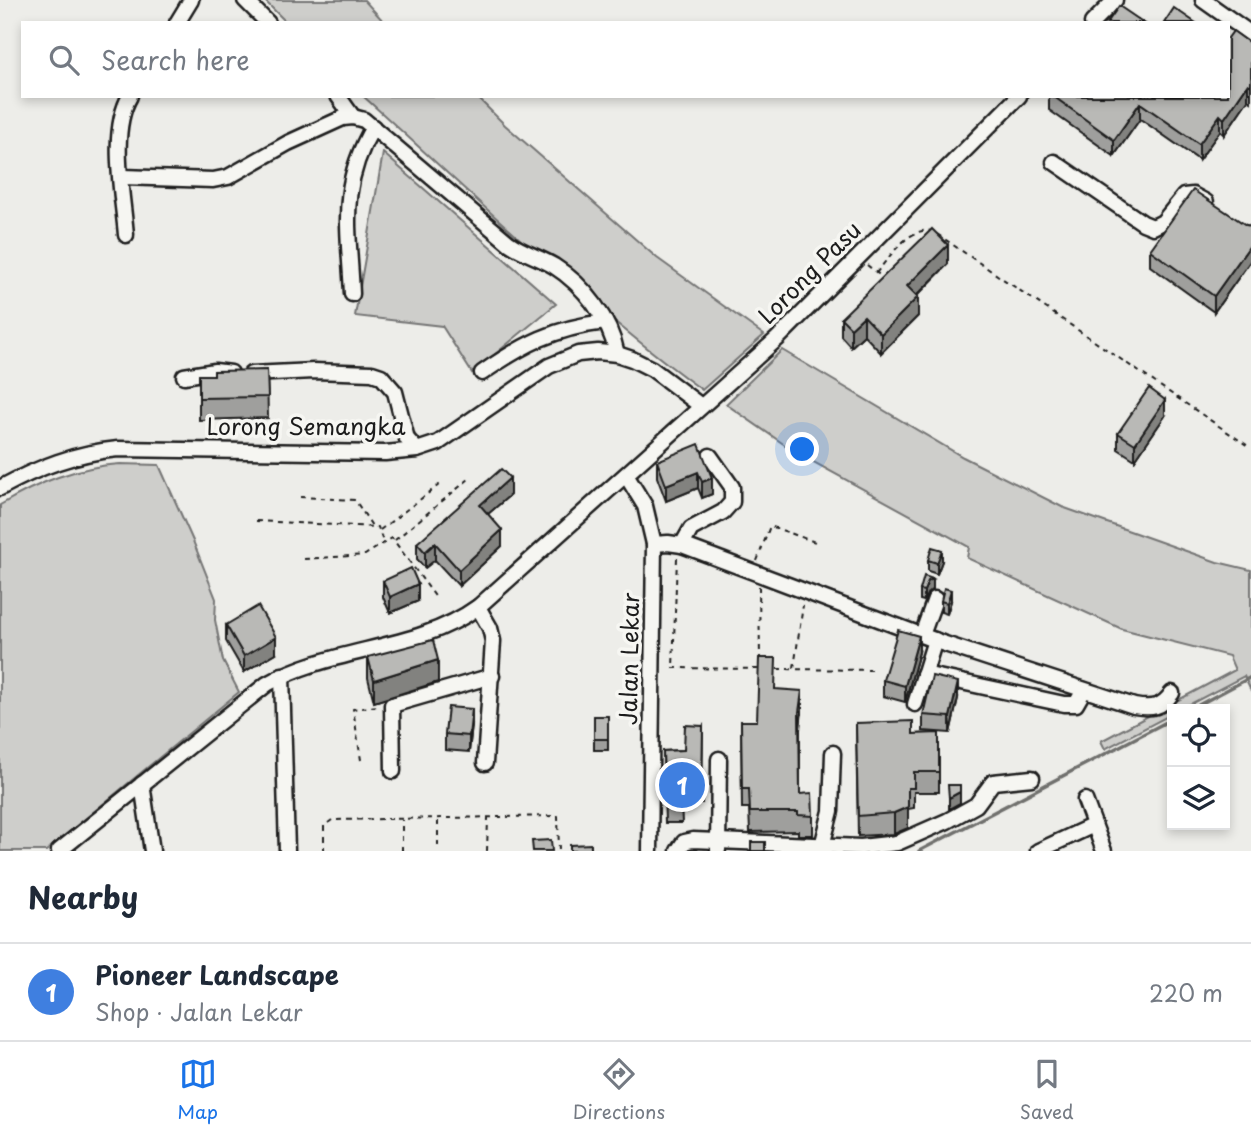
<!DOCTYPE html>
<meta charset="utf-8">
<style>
body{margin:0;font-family:"Playpen Sans",sans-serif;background:#f6f6f7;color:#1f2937}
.controls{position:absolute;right:21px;bottom:21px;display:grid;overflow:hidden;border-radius:0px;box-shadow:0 4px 10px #0003}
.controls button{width:63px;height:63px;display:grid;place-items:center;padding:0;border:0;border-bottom:2px solid #e0e1e3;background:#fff;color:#1f2937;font:35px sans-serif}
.you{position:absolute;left:803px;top:450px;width:24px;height:24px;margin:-18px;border:5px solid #fff;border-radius:50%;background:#1a73e8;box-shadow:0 0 0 10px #1a73e833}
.badge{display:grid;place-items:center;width:46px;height:46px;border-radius:50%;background:#1a73e8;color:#fff;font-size:23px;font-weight:700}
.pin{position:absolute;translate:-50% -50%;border:4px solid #fff;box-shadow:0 2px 7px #0006}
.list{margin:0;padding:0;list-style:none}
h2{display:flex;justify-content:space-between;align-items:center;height:91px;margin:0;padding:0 28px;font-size:30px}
h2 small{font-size:23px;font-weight:400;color:#747a83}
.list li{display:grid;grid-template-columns:46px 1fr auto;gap:21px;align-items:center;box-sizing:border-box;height:98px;padding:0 28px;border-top:2px solid #e0e1e3}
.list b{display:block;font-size:26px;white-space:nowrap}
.list p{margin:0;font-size:23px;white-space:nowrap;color:#747a83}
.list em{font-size:23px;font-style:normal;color:#747a83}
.icon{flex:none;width:38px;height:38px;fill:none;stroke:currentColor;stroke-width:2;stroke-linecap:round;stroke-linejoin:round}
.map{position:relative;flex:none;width:1251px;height:851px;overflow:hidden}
.search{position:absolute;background:#fff;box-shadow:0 4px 10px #0003;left:21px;right:21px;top:21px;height:77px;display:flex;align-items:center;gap:18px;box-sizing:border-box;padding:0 24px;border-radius:0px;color:#747a83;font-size:26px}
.sheet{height:189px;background:#fff}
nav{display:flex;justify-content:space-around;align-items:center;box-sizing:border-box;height:98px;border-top:2px solid #e0e1e3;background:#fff;font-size:19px;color:#747a83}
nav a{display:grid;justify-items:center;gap:4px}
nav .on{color:#1a73e8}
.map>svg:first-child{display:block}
.green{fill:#cececb;stroke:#757574;stroke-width:2}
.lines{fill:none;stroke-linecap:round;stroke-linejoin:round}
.stream{stroke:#6f6f6d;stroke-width:3.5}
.minor-casing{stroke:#1c1c1c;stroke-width:19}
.path{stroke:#1c1c1c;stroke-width:2;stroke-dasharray:5 5;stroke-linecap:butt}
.minor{stroke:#f6f6f2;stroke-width:14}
.wall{fill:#9f9f9d;stroke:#1c1c1c;stroke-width:2}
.shaded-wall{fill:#82827f;stroke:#1c1c1c;stroke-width:2}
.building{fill:#b9b9b6;stroke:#1c1c1c;stroke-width:2}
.labels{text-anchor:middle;stroke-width:7;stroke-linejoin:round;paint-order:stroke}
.street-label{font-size:23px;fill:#1c1c1c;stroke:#f6f6f2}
</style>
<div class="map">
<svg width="1251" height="851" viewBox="0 0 1251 851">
<rect width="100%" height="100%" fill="#edede9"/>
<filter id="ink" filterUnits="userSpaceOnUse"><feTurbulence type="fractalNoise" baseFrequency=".0143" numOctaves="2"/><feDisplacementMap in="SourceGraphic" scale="14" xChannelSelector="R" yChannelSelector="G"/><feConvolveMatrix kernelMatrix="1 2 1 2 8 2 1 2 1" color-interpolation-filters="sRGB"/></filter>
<g filter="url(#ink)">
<g class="green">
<polygon points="264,0 364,0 385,23 287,23"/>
<path d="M363,96H476L505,125L657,258L764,335L702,390C582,302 474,196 363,96Z"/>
<polygon points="383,153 556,304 472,373 442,326 355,316"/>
<polygon points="782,350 963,457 1062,507 1217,562 1251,570 1251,691 1244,676 1181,709 1172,709 1172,714 1105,749 1101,741 1235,670 1229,656 1122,629 967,558 969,547 795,452 726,404"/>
<path d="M120,464L159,465L193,541L216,599L215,620L223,661L239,692L46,851H0V505C39,482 76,467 120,464Z"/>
</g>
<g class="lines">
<g class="stream">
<polyline points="1191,709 1251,677"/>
<polyline points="919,851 1172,719"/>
</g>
<defs>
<g id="minor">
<polyline points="245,0 268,23"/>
<polyline points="1203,0 1251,34"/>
<polyline points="177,23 191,0"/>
<polyline points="1092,23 1115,0"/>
<polyline points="338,96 353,117"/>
<polyline points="1054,162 1143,223 1153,227 1163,222 1184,196 1193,195 1206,202"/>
<path d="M122,177L213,180L228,177L288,143L343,118L353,117L364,120L509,243C523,253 539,257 554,266C584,285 610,319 617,354"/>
<path d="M126,235C123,196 109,131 130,96"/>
<path d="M352,294C349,228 338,187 373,127"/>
<path d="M482,373C524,344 554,328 605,322"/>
<polyline points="251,374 314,371 372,373 381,376 395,392 407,439 417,450"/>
<polyline points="184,376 215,371 231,373"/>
<polyline points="626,475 645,506 654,544 650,851"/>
<path d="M0,488C39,467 75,453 118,449L385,453L417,450L438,443L549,366L578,354L598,352L617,354L632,359L652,369L701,406"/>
<path d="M654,544L668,543L682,545L942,643L1134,706C1151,709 1162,708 1172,693"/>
<polyline points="682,545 691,529 723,512 732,502 732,487 710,456"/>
<polyline points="478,607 490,628 493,641 485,763"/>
<polyline points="922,635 935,599"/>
<polyline points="924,674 1064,704 1076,704 1084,690"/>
<polyline points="282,675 287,851"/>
<polyline points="915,704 935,640"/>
<polyline points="393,771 392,705 492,676"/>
<polyline points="142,784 152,851"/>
<polyline points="1085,800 1104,851"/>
<polyline points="822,846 831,811 833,753"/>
<polyline points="718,850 719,759"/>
<path d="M59,851L267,684C333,646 416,652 478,607L777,339L1019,96"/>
<polyline points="678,851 684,842 693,840 861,847 897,843 947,821 976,805 993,782 1032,778"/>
<polyline points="1038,851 1094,825"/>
</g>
</defs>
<use href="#minor" class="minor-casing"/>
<g class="path">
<polyline points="937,234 1251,448"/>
<polyline points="867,265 882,277"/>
<path d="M876,273C890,257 909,226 932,231"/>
<polyline points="300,497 355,500 372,526"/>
<polyline points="256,521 378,527 383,542"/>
<polyline points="380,530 443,482"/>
<polyline points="395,540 469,479"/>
<polyline points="677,558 673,668 761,669"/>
<polyline points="304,559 365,555 392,538 437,599"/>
<polyline points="757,561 770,526 818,543"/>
<polyline points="759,586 760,658"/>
<polyline points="794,668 803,605"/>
<polyline points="777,669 877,670"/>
<polyline points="361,760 353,709 378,706"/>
<polyline points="438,821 438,851"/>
<polyline points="324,851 324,826 332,820 558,816 559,851"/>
<polyline points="402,851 402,820"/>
<polyline points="487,851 488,818"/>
</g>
<use href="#minor" class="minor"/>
</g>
<g class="wall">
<polygon points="1251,44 1251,102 1248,100 1224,135 1220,131 1199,160 1140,119 1114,156 1049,110 1049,96 1228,96"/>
<polygon points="1246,225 1251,226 1251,260 1214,312 1150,266 1150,250"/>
<polygon points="948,264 917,296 918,316 881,353 864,335 851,347 841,336 841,318"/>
<polygon points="267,370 268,418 199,420 199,375 214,375"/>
<polygon points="1165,416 1135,460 1118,449 1118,433"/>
<polygon points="657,461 712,478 712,494 702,498 698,488 666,501 657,477"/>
<polygon points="510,495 488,514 502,546 459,586 435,560 425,568 417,559 417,543"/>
<polygon points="928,560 942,561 937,574 928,571"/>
<polygon points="383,581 418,601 390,613 383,597"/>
<polygon points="920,590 933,590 928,592 924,601 920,600"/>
<polygon points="941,601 951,601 947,614 941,612"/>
<polygon points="226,625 276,653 244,672 226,641"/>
<polygon points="919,652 905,702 883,696 883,680"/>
<polygon points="368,657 438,682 374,702 368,678"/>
<polygon points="776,690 802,710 800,730 800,794 813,816 813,835 798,835 798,831 750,832 749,808 742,808 741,721 757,721"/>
<polygon points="958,698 950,733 923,731 923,715"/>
<rect x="594" y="716" width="14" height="34"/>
<polygon points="856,723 913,734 939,733 939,792 914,792 914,808 908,809 908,828 894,834 858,836"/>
<polygon points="472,725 469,752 445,750 445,734"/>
<polygon points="703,726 702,803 681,803 682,823 665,823 663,751 684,750"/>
</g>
<g class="shaded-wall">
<polygon points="1248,84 1248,100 1224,135 1224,119"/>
<polygon points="1140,103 1140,119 1114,156 1114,140"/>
<polygon points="1220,115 1220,131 1199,160 1199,144"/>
<polygon points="1251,244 1251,260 1214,312 1214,296"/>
<polygon points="948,245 948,264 907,305 907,286"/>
<polygon points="918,297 918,316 881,353 881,334"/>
<polygon points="864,316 864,335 851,347 851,328"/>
<polygon points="1165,400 1165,416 1135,460 1135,444"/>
<polygon points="698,472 698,488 666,501 666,485"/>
<polygon points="510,478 510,495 480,521 480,505"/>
<polygon points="712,478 712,494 702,498 702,482"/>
<polygon points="502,530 502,546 459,586 459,570"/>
<polygon points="435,543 435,560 425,568 425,552"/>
<polygon points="942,550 942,561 937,574 937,563"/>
<polygon points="933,579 933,590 928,592 924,601 924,591 928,581"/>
<polygon points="418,584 418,601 390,613 390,597"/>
<polygon points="951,590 951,601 947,614 947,603"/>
<polygon points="919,636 919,652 905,702 905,686"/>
<polygon points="276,637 276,653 244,672 244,656"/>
<polygon points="438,660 438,682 374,702 374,680"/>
<polygon points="958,682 958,698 950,733 950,717"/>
<polygon points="802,691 802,710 799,731 799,712"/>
<polygon points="472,709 472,725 469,752 469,736"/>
<polygon points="960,792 960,803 949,809 949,798"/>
<polygon points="908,807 908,828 894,834 894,813"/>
</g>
<g class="building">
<polygon points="1119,6 1144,23 1107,23"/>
<polygon points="1174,8 1196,23 1164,23"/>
<polygon points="1233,31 1251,44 1251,86 1248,84 1224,119 1220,115 1199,144 1140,103 1114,140 1053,96 1228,96 1228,38"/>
<polygon points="1193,190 1246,225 1251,226 1251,244 1214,296 1150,250"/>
<polygon points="932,229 948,245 907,286 918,297 881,334 864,316 851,328 841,318"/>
<polygon points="267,370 268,397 199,398 199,375 214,375 214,371"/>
<polygon points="1149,388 1165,400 1135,444 1118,433"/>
<polygon points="699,444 712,478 702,482 698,472 666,485 657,461"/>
<polygon points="501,469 510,478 480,505 502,530 459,570 435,543 425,552 417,543"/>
<polygon points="932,547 942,550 937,563 928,560"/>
<polygon points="411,568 418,584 390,597 383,581"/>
<polygon points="924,576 933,579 928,581 924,591 920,590"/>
<polygon points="944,588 951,590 947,603 941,601"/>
<polygon points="258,606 276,637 244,656 226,625"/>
<polygon points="898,630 919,636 905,686 883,680"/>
<polygon points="433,640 438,660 374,680 368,657"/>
<polygon points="759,658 776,658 775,689 802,691 799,712 800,794 812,793 813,816 798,815 798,812 750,812 749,789 742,789 741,721 757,721"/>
<polygon points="932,676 958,682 950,717 923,715"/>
<polygon points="448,707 472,709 469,736 445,734"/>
<rect x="594" y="716" width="14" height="23"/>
<polygon points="913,721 913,734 939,733 939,772 914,772 914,788 908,788 908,807 894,813 858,816 856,723"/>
<polygon points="685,725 703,726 702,788 681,788 682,807 665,808 663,751 684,750"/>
<polygon points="948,785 960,785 960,792 949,798"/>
<polygon points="551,840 552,851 533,851 532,841"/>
<rect x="751" y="842" width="14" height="9"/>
<polygon points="591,844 591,851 570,851 570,845"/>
</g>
</g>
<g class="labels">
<g class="street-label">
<text transform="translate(810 273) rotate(-45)" y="8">Lorong Pasu</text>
<text x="306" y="435">Lorong Semangka</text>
<text transform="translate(630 659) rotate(-89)" y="8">Jalan Lekar</text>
</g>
</g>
</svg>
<div class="controls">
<button><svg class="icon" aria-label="locate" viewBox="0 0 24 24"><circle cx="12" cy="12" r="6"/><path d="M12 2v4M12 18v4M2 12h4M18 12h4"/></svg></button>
<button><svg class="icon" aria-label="layers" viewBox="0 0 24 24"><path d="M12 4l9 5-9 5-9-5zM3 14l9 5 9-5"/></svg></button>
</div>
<div class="you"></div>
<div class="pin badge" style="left:682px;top:785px;background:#3f7fe0">1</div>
<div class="search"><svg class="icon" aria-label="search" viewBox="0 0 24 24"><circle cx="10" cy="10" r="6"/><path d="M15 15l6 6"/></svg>Search here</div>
</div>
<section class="sheet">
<h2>Nearby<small></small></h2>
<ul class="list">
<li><span class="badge" style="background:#3f7fe0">1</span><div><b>Pioneer Landscape</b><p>Shop · Jalan Lekar</p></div><em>220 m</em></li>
</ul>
</section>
<nav>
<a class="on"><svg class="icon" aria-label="map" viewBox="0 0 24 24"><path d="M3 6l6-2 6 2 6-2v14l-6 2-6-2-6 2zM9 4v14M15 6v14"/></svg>Map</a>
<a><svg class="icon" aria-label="directions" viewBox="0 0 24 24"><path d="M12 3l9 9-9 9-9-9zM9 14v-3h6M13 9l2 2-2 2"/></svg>Directions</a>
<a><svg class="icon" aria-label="saved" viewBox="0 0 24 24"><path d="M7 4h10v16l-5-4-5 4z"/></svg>Saved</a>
</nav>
